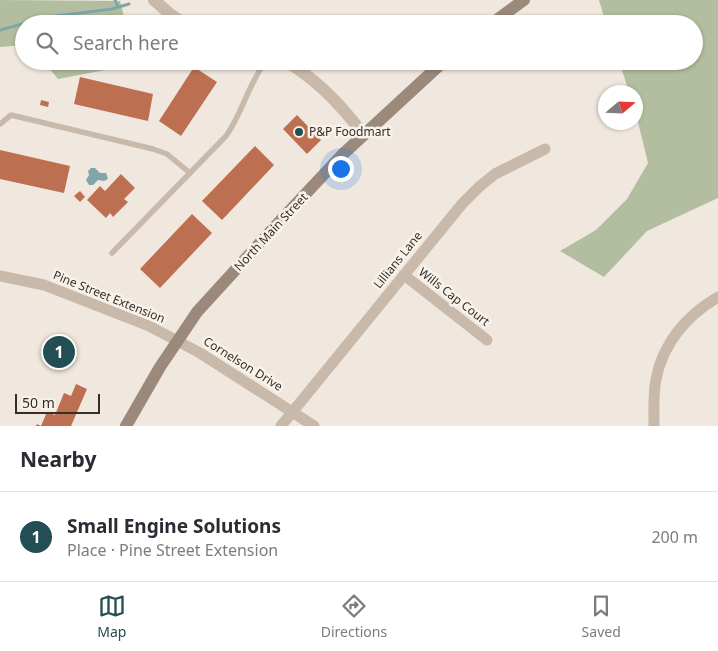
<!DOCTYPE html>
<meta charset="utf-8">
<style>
body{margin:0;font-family:"Noto Sans",sans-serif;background:#f7f7f7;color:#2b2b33}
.compass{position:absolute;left:598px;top:85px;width:45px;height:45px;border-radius:50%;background:#fff;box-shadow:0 1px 4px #0004;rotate:71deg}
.scale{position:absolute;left:15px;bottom:12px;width:85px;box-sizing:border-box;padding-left:5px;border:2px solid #362e29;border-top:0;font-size:14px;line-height:18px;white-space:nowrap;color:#362e29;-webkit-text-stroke:4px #f8f2ea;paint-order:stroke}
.you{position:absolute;left:340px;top:168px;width:18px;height:18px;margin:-12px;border:4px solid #fff;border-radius:50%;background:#1a73e8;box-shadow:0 0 0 8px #1a73e833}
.badge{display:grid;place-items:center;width:32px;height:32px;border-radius:50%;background:#224e54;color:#fff;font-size:16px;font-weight:700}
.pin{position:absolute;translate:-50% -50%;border:2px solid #fff;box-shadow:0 1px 5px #0006}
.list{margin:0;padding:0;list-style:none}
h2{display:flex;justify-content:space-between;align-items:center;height:65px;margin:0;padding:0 20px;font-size:21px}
h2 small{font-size:16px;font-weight:400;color:#7c7c81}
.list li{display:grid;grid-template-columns:32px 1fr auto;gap:15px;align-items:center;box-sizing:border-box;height:90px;padding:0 20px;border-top:1px solid #e1e1e2}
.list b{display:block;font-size:19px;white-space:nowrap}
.list p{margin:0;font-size:16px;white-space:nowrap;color:#7c7c81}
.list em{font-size:16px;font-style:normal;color:#7c7c81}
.icon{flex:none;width:28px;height:28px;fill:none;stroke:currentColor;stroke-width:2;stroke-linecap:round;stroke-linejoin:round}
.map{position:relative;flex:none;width:718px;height:426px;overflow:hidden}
.search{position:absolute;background:#fff;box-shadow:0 1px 4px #0004;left:15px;right:15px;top:15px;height:55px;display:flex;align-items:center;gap:12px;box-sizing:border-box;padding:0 18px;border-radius:28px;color:#7c7c81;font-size:19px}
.sheet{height:155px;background:#fff}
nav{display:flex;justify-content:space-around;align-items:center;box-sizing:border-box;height:70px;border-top:1px solid #e1e1e2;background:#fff;font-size:14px;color:#7c7c81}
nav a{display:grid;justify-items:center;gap:2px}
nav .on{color:#224e54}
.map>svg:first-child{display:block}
.green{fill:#b2be9f}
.water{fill:#7fa7ab}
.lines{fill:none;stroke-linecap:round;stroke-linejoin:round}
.stream{stroke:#7fa7ab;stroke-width:3}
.building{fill:#bc6f51}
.service{stroke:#c8b9ab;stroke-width:5.5}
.minor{stroke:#c8b9ab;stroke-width:11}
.tertiary{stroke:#c8b9ab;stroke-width:12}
.secondary{stroke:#9b897c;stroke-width:12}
.poi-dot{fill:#224e54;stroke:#f8f2ea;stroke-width:2}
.labels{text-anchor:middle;stroke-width:5;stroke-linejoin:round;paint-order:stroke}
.poi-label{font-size:12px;fill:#362e29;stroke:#f8f2ea;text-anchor:start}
.street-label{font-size:12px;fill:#362e29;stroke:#f8f2ea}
</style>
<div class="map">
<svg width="718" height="426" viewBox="0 0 718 426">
<rect width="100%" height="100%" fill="#f0e8de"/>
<g class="green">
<polygon points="0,0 120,1 126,24 24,24 24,45 0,47"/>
<polygon points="599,0 718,0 718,198 647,231 604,277 560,251 596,230 627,199 648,163 636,114 636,92 629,92 619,61 694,61 694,24 606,24"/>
<polygon points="43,61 137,61 137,64 58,79"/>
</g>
<polygon class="water" points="91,168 95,168 100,173 106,173 108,179 104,181 98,180 93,185 89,185 86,180 89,175 88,171"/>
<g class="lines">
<g class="stream">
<polyline points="115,0 118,7"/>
<polyline points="0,30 48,17 112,9 129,4"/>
</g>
</g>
<g class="building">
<polygon points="194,67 217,82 181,136 159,121"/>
<polygon points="80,77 153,94 148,121 74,104"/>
<polygon points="41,100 49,102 48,107 40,105"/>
<polygon points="297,115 321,140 307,154 283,129"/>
<polygon points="255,146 274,165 222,220 202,201"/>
<polygon points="0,150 70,166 64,193 0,179"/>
<polygon points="121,174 135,188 124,199 128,202 113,217 110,213 106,218 87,200 100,186 105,191"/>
<polygon points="80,191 85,197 80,202 74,196"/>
<polygon points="192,214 212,233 160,288 140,269"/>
<polygon points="53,338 72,346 65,365 46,357"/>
<polygon points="76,384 87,389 71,426 36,426 37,424 41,426 47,412 55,415 64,393 71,396"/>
</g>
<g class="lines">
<g class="service">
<polyline points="0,124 11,115 153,149 167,154 190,173"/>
<path d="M112,253L226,136C243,112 248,84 266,61"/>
</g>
<g class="minor">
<polyline points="404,275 487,340"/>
<polyline points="0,276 44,285 149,326 200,353 314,426"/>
<polyline points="281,426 462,204 480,186 495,174 545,149"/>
<path d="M654,426C654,410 653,394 656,379C663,343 687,315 718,297"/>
</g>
<g class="tertiary">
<polyline points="154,0 170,14 185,24"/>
<path d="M285,61C317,79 342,106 363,134"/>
</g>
<g class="secondary">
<polyline points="491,24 524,0"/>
<polyline points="126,426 160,367 197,312 281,220 342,155 444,61"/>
</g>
</g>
<circle class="poi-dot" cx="299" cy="132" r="5"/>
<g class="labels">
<g class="poi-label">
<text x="309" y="136">P&amp;P Foodmart</text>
</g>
<g class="street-label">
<text transform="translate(271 232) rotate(-47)" y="4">North Main Street</text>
<text transform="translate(398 260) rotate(-51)" y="4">Lillians Lane</text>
<text transform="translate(109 297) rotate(22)" y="4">Pine Street Extension</text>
<text transform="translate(454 297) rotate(38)" y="4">Wills Cap Court</text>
<text transform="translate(243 364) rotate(32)" y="4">Cornelson Drive</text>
</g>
</g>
</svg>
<svg class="compass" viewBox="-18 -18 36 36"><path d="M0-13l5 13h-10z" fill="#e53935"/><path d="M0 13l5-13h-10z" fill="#7c7c81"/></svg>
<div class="scale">50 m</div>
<div class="you"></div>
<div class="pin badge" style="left:59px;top:352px">1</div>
<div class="search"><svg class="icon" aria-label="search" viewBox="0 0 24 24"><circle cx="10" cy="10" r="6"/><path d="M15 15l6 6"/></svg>Search here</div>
</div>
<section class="sheet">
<h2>Nearby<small></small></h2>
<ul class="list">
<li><span class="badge">1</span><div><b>Small Engine Solutions</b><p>Place · Pine Street Extension</p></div><em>200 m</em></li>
</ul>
</section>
<nav>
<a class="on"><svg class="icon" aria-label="map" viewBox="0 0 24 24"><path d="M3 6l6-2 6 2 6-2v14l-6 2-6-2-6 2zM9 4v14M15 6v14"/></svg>Map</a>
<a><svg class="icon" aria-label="directions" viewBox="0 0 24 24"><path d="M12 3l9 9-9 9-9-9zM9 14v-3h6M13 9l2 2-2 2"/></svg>Directions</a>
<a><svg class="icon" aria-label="saved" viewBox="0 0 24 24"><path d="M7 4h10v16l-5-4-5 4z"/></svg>Saved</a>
</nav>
